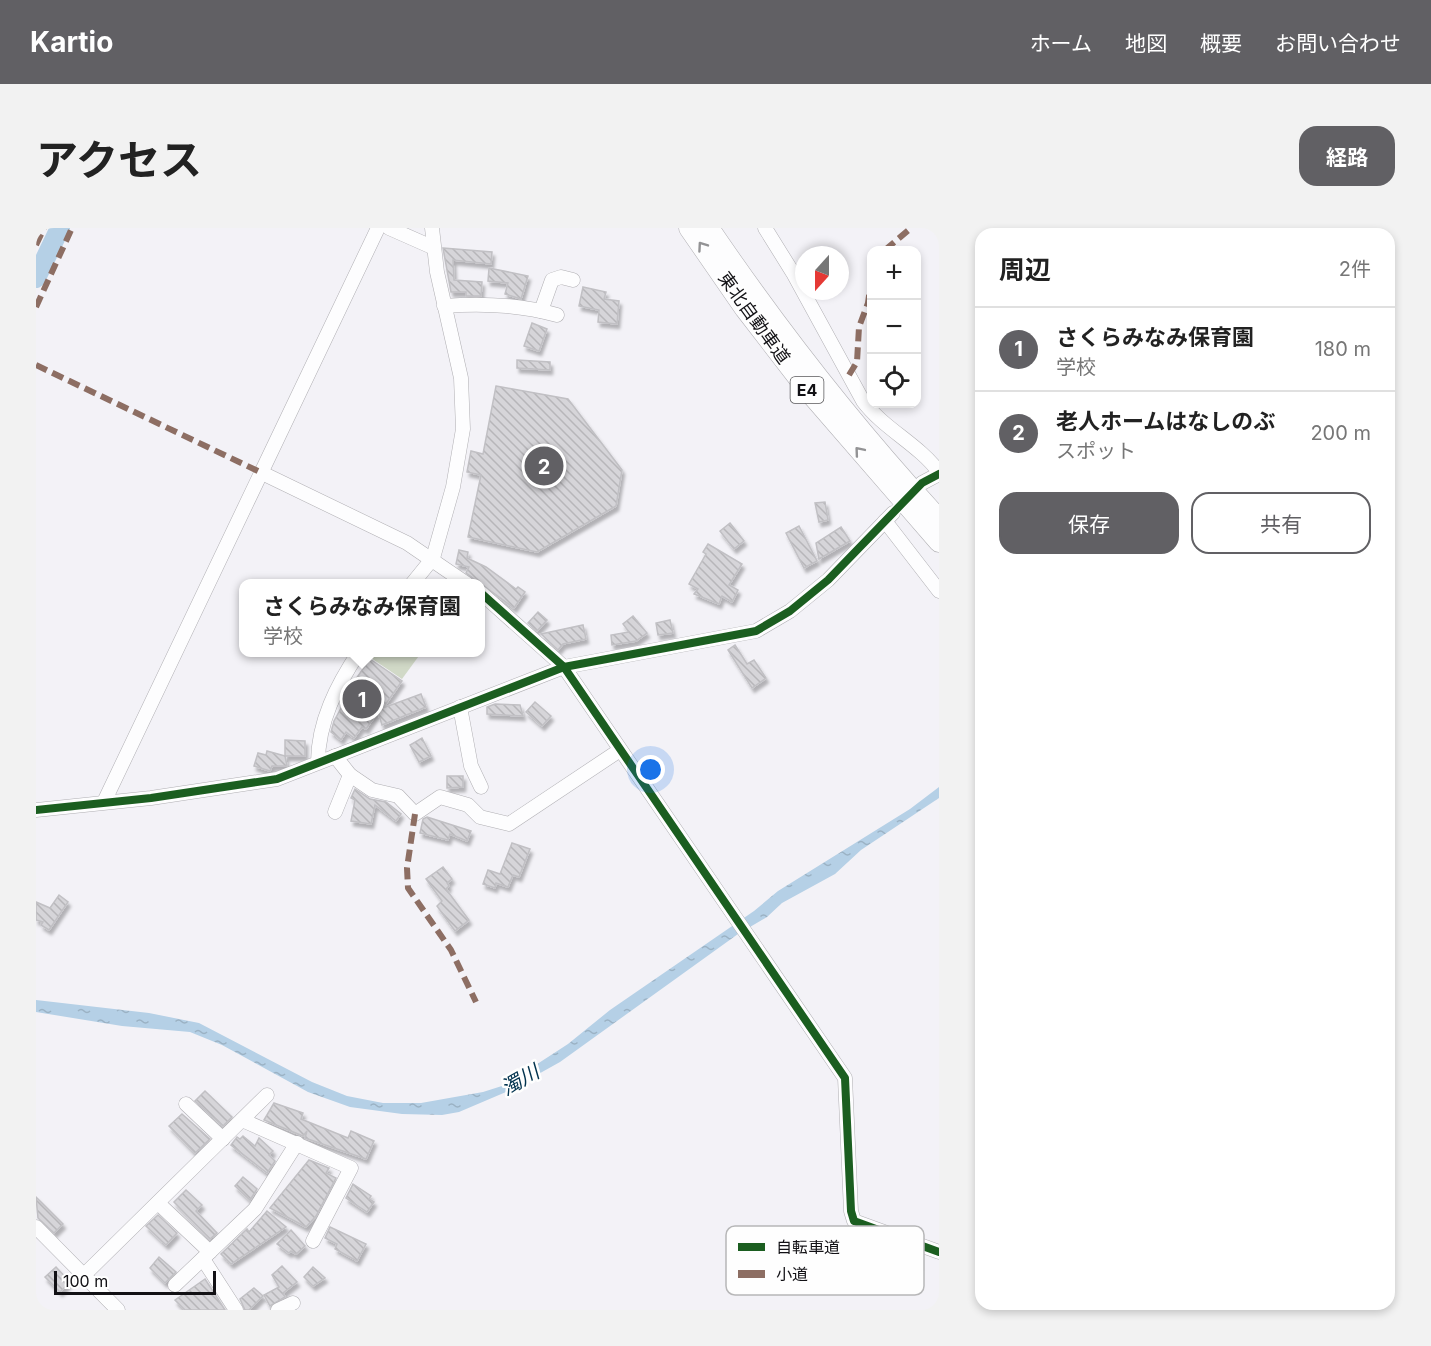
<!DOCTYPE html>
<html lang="ja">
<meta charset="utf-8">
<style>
body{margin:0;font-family:Inter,"Noto Sans JP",sans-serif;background:#f2f2f2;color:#222}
.controls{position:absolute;right:18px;top:18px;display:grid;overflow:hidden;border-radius:12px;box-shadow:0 3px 9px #0003}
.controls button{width:54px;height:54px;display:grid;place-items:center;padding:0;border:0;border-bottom:2px solid #e0e0e0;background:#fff;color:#222;font:30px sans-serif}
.compass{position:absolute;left:759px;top:18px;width:54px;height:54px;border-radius:50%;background:#fff;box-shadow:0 3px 9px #0003;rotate:201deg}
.scale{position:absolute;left:18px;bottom:15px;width:162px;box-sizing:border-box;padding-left:6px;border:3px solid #121115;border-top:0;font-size:16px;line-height:21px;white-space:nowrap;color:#121115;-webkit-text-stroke:4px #fefefe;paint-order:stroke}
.you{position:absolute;left:615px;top:542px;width:21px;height:21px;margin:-15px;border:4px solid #fff;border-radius:50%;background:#1a73e8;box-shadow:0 0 0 9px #1a73e833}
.badge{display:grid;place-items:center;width:39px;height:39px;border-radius:50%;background:#616064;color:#fff;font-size:20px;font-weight:700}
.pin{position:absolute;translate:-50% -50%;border:3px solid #fff;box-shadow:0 2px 6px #0006}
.popup{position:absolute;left:203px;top:351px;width:246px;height:78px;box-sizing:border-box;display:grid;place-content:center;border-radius:12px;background:#fff;filter:drop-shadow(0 2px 4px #0005);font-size:20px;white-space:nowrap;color:#767676}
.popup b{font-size:22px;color:#222}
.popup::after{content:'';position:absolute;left:50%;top:100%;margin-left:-12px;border:12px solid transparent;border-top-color:#fff}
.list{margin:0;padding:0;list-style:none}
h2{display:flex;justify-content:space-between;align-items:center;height:78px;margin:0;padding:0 24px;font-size:26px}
h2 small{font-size:20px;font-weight:400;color:#767676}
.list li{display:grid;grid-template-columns:39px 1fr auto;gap:18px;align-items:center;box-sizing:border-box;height:84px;padding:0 24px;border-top:2px solid #e0e0e0}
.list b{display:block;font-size:22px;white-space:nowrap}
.list p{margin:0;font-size:20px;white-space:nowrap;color:#767676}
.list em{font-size:20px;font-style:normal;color:#767676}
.actions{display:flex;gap:12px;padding:18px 24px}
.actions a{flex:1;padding:14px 0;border:2px solid #616064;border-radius:18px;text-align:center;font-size:21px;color:#616064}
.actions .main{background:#616064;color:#fff}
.icon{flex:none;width:33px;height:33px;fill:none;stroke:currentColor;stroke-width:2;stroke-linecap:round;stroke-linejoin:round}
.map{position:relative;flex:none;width:903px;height:1082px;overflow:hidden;border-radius:18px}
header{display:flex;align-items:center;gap:36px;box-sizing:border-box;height:84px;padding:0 30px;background:#616064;color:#fff}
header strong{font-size:28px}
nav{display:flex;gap:33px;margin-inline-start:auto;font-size:21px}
.intro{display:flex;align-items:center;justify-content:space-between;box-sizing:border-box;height:144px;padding:0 36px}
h1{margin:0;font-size:42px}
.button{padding:15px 27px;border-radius:18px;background:#616064;color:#fff;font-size:21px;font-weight:700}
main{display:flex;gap:36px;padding:0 36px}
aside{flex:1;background:#fff;border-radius:18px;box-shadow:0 3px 9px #0003}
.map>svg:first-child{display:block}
.pitch{fill:#d1d9c7}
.water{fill:url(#water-ripples)}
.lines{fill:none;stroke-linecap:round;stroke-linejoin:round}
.river{stroke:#b5d0e6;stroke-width:20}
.building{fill:url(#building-back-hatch);stroke:#c1c0c4;stroke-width:1.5;filter:url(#shadow)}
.minor-casing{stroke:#b0afb3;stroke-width:15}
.highway-casing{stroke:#b0afb3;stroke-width:21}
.minor{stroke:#fdfdfe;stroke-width:14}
.highway{stroke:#fdfdfe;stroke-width:20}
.quiet{stroke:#8d6e63;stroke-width:6;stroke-dasharray:12 6;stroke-linecap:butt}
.cycleway-casing{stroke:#fefefe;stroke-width:11}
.cycleway{stroke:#1b5e20;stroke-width:8}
.oneway{stroke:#939395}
.labels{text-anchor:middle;stroke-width:5;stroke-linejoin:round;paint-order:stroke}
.shield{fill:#fefefe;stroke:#59585b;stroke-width:1.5}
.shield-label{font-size:16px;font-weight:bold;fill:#121115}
.street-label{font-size:18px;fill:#121115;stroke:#fefefe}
.water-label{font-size:20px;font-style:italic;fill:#00324e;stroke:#fefefe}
.key{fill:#fefefe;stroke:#b7b7b8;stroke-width:1.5}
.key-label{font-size:16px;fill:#121115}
</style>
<header>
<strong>Kartio</strong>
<nav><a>ホーム</a><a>地図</a><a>概要</a><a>お問い合わせ</a></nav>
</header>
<div class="intro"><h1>アクセス</h1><a class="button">経路</a></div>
<main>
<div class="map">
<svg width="903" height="1082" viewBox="0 0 903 1082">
<defs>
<pattern id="water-ripples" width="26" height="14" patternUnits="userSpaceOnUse" patternTransform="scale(1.5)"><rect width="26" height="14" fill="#b5d0e6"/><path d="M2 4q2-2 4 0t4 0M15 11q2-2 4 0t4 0" fill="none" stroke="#9bb2c4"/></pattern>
<pattern id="building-back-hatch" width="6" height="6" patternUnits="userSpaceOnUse" patternTransform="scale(1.5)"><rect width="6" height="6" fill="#d6d5d9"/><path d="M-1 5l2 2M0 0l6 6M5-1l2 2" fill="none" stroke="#b7b6b9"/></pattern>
<filter id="shadow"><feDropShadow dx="2.5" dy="4.5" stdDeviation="1.5" flood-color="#0004"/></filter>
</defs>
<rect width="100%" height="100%" fill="#f3f2f7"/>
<polygon class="pitch" points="335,424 385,424 385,425 366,451 332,428"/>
<polygon class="water" points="903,559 903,570 825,622 799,646 746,675 731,689 702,706 524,834 470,864 423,884 406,887 366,886 314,879 272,864 186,817 154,804 86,798 0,784 0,772 113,785 163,795 276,854 311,868 347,875 385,875 447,864 469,857 532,816 574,782 718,683 742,663 874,581"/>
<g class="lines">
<polyline class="river" points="0,50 24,0"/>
</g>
<g class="building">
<polygon points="407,20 456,24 455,36 417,32 418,52 446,54 445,68 430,68 430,64 415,64"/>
<polygon points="453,40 492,48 485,71 469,66 472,55 452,53"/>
<polygon points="547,59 570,64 568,71 583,73 581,96 562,94 563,82 543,78"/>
<polygon points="496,95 511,101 503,123 488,118"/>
<polygon points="481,132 514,134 514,142 481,140"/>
<polygon points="460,158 532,171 586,242 580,278 501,324 432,309 445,247 431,244 435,223 447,226"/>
<polygon points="789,274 792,292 783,294 779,275"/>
<polygon points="694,295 708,313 698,321 684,303"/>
<polygon points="763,298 781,333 768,340 750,305"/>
<polygon points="805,299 814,313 783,331 780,315"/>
<polygon points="672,316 706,336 693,357 702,362 696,374 686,368 683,376 658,366 662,361 653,356 670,326 667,324"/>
<polygon points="423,322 432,324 431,330 450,339 480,361 482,359 489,364 478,380 430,345 433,339 420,336"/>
<polygon points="502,384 511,392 501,403 492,395"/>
<polygon points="597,388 611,405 600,413 576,417 575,407 593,404 587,396"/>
<polygon points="634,392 637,405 622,407 620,395"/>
<polygon points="547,397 550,411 527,416 522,422 505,406"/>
<polygon points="699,417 711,436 718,432 730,450 716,460 692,422"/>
<polygon points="334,431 366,453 347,480 385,466 390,479 346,497 342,484 330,501 326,499 318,510 310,504 305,512 295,504 298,493 310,471 307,469"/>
<polygon points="499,474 515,488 506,498 490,484"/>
<polygon points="459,476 484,477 487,488 451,486 451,479"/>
<polygon points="386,510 395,528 383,534 374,517"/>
<polygon points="249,512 269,513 269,528 249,528 251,538 236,538 234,543 218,538 222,525 230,527 231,523 249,528"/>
<polygon points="411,548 427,548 427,559 411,560"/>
<polygon points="319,561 334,571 350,574 365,586 360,593 339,577 335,596 315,593 319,572 315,570"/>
<polygon points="391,589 435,603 431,613 414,606 412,612 384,605 387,591"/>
<polygon points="476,615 494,621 483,649 477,647 472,659 460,655 459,660 447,656 452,642 464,646"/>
<polygon points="407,639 416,651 411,655 413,658 410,661 433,692 419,703 401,678 406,673 390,651"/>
<polygon points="23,667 32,674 13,702 5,697 7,694 0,692 0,674 14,680"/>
<polygon points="169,863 196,889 187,898 159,873"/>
<polygon points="238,875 267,885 265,891 312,910 315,903 338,913 330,931 269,910 271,903 267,908 228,892"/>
<polygon points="146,886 174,911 159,925 133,898"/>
<polygon points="207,908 219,918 223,910 237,923 233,927 239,933 231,945 195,917 201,909 204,911"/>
<polygon points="273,932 293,940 290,945 300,950 280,988 270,999 234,980"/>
<polygon points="207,949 221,961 214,972 199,958"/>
<polygon points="317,956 335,968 333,971 338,974 331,984 310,970"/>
<polygon points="150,962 166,977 160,983 181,1005 174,1011 138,974"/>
<polygon points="0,969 27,996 18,1005 2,990"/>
<polygon points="231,983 250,999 195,1036 185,1026 211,1001 213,1004"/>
<polygon points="122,987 141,1005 130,1017 110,998"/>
<polygon points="294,999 330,1016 321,1033 299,1021 301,1016 289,1010"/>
<polygon points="255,1002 269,1018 260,1026 255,1023 253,1025 241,1016"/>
<polygon points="123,1029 140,1044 129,1055 114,1040"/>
<polygon points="246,1038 261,1054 247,1065 249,1069 234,1078 228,1067 243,1059 236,1047"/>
<polygon points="20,1039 34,1054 24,1064 9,1049"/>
<polygon points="277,1039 289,1050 277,1058 268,1049"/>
<polygon points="169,1051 189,1082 149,1082 139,1072"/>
<polygon points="218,1060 227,1068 213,1082 209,1082 204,1071"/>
</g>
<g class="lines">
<defs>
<g id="minor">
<polyline points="353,0 396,19"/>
<path d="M729,0L757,45L827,173C848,201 882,216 903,244"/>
<path d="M408,78C445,75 485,77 521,87"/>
<polyline points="505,83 516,52 525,49 537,52"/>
<polyline points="226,245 371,315 431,356"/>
<polyline points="886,255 903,246"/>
<polyline points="849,293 903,363"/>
<polyline points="376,356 397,330 417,259 427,201 425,150 401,44 396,0"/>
<polyline points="445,365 528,439 809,850 815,983 818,993 903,1024"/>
<polyline points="424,479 435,538 445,559"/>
<polyline points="299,528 314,547 336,562 362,568 379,586 404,569 432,577 444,589 473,596 584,522"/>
<path d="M282,534C282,494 301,457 323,424"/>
<polyline points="68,574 342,0"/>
<polyline points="0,582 115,570 241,551 528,439 720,403 754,383 792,352 857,285"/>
<polyline points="299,584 314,547"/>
<polyline points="150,876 187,911"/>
<polyline points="206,892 315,940 277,1013"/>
<polyline points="122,975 174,1024"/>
<polyline points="0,999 82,1082"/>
<polyline points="167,1031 200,1082"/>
<polyline points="48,1047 231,867"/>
<polyline points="139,1057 219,981 261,915"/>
<polyline points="242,1082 257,1075"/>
</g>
<g id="highway">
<polyline points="653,0 709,81 773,164 903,314"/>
<path d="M673,0C743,103 819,200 903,291"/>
</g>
</defs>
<use href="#minor" class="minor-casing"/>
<use href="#highway" class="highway-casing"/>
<use href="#minor" class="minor"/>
<use href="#highway" class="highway"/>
<g class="quiet">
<polyline points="0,17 8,0"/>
<polyline points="849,22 875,0"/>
<polyline points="0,79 36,0"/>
<polyline points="0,137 226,245"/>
<polyline points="813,147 821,134 823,99 832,75 836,47"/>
<polyline points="379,586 371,640 372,660 415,722 440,774"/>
</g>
<defs>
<g id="cycleway">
<polyline points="445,365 528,439 809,850 815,983 818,993 903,1024"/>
<polyline points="0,582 115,570 241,551 528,439 720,403 754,383 792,352 886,255 903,246"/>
</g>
</defs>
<use href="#cycleway" class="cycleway-casing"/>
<use href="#cycleway" class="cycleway"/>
</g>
<defs><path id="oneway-chevron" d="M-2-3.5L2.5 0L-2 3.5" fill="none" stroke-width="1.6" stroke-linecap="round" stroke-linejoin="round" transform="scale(1.5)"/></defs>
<g class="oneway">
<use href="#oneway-chevron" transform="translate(666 18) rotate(-125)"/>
<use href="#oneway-chevron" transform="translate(823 223) rotate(-130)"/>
</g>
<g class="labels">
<rect class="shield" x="754.5" y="149" width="33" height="26" rx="4.5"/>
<g class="shield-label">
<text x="771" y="168">E4</text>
</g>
<g class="street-label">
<text transform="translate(718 90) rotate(54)" y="6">東北自動車道</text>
</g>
<g class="water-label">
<text transform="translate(484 852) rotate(-30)" y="7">濁川</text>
</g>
</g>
<rect x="690" y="998" width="198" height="69" rx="9" class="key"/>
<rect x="702" y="1015" width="27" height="8" fill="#1b5e20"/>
<rect x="702" y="1042" width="27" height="8" fill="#8d6e63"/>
<g class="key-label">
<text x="740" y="1025">自転車道</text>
<text x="740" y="1052">小道</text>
</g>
</svg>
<div class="controls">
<button>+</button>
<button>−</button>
<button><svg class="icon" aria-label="locate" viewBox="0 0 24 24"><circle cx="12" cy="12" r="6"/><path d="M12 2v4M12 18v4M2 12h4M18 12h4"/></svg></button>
</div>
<svg class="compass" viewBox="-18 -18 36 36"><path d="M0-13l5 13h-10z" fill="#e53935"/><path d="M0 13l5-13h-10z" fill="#767676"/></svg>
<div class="scale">100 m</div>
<div class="you"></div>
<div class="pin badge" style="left:326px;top:471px">1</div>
<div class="popup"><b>さくらみなみ保育園</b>学校</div>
<div class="pin badge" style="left:508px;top:238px">2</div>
</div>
<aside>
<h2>周辺<small>2件</small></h2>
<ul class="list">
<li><span class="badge">1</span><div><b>さくらみなみ保育園</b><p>学校</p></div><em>180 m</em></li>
<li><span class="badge">2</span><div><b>老人ホームはなしのぶ</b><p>スポット</p></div><em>200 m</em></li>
</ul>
<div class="actions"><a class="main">保存</a><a>共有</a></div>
</aside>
</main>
